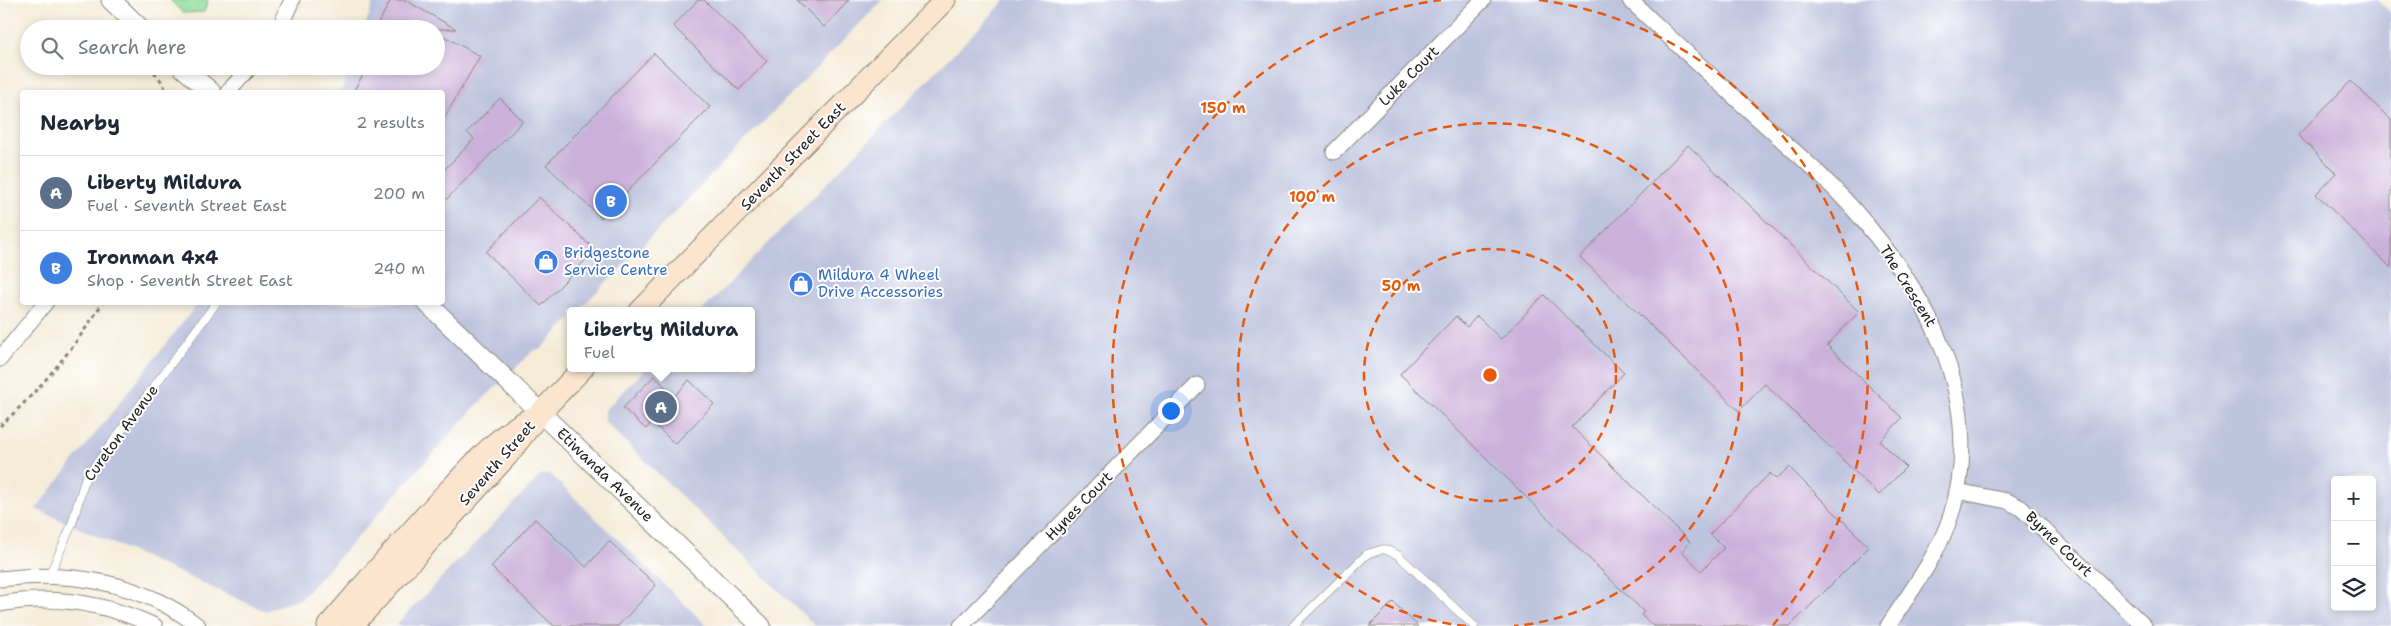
<!DOCTYPE html>
<meta charset="utf-8">
<style>
body{margin:0;font-family:"Shantell Sans",sans-serif;background:#f2f2f3;color:#1f2937}
.controls{position:absolute;right:15px;bottom:15px;display:grid;overflow:hidden;border-radius:5px;box-shadow:0 2px 8px #0003}
.controls button{width:45px;height:45px;display:grid;place-items:center;padding:0;border:0;border-bottom:1px solid #e0e1e3;background:#fff;color:#1f2937;font:25px sans-serif}
.you{position:absolute;left:1170px;top:410px;width:18px;height:18px;margin:-12px;border:4px solid #fff;border-radius:50%;background:#1a73e8;box-shadow:0 0 0 8px #1a73e833}
.badge{display:grid;place-items:center;width:32px;height:32px;border-radius:50%;background:#db2777;color:#fff;font-size:16px;font-weight:700}
.pin{position:absolute;translate:-50% -50%;border:2px solid #fff;box-shadow:0 1px 5px #0006}
.popup{position:absolute;left:567px;top:307px;width:188px;height:65px;box-sizing:border-box;display:grid;place-content:center;border-radius:5px;background:#fff;filter:drop-shadow(0 1px 4px #0005);font-size:16px;white-space:nowrap;color:#747a83}
.popup b{font-size:19px;color:#1f2937}
.popup::after{content:'';position:absolute;left:50%;top:100%;margin-left:-10px;border:10px solid transparent;border-top-color:#fff}
.list{margin:0;padding:0;list-style:none}
h2{display:flex;justify-content:space-between;align-items:center;height:65px;margin:0;padding:0 20px;font-size:21px}
h2 small{font-size:16px;font-weight:400;color:#747a83}
.list li{display:grid;grid-template-columns:32px 1fr auto;gap:15px;align-items:center;box-sizing:border-box;height:75px;padding:0 20px;border-top:1px solid #e0e1e3}
.list b{display:block;font-size:19px;white-space:nowrap}
.list p{margin:0;font-size:16px;white-space:nowrap;color:#747a83}
.list em{font-size:16px;font-style:normal;color:#747a83}
.icon{flex:none;width:28px;height:28px;fill:none;stroke:currentColor;stroke-width:2;stroke-linecap:round;stroke-linejoin:round}
.map{position:relative;flex:none;width:2391px;height:626px;overflow:hidden}
.search{position:absolute;background:#fff;box-shadow:0 2px 8px #0003;left:20px;top:20px;width:425px;height:55px;display:flex;align-items:center;gap:12px;box-sizing:border-box;padding:0 18px;border-radius:28px;color:#747a83;font-size:19px}
.panel{position:absolute;background:#fff;box-shadow:0 2px 8px #0003;left:20px;top:90px;width:425px;height:215px;border-radius:5px}
.map>svg:first-child{display:block}
.industrial{fill:#bec3de;fill-rule:evenodd}
.green{fill:#92e09f;stroke:#577e5e}
.building{fill:#cbb0da}
.lines{fill:none;stroke-linecap:round;stroke-linejoin:round}
.service-casing{stroke:#88847a;stroke-width:9}
.minor-casing{stroke:#88847a;stroke-width:17}
.tertiary-casing{stroke:#88847a;stroke-width:21}
.secondary-casing{stroke:#88847a;stroke-width:23}
.path{stroke:#88847a;stroke-width:3;stroke-dasharray:4 4;stroke-linecap:butt}
.service{stroke:#fff;stroke-width:8}
.minor{stroke:#fff;stroke-width:15}
.tertiary{stroke:#fff;stroke-width:19}
.secondary{stroke:#fbe5cf;stroke-width:21}
.ring{fill:none;stroke:#e8590c;stroke-width:2.5;stroke-dasharray:9 6}
.labels{text-anchor:middle;stroke-width:4;stroke-linejoin:round;paint-order:stroke}
.street-label{font-size:15px;fill:#1c1c1c;stroke:#fff}
.shop-label{font-size:15px;fill:#366cbe;stroke:#fff;text-anchor:start}
.centre{fill:#e8590c;stroke:#fff;stroke-width:2.5}
.ring-label{font-size:15px;text-anchor:middle;font-weight:bold;fill:#e8590c;stroke:#fff;stroke-width:4;stroke-linejoin:round;paint-order:stroke}
</style>
<div class="map">
<svg width="2391" height="626" viewBox="0 0 2391 626">
<rect width="100%" height="100%" fill="#fff"/>
<filter id="ink" filterUnits="userSpaceOnUse"><feTurbulence type="fractalNoise" baseFrequency=".02" numOctaves="2"/><feDisplacementMap in="SourceGraphic" scale="10" xChannelSelector="R" yChannelSelector="G"/><feConvolveMatrix kernelMatrix="1 2 1 2 8 2 1 2 1" color-interpolation-filters="sRGB"/></filter>
<filter id="wash" filterUnits="userSpaceOnUse"><feTurbulence type="fractalNoise" baseFrequency=".0096" numOctaves="4" result="noise"/><feDisplacementMap in="SourceGraphic" scale="20" xChannelSelector="R" yChannelSelector="G"/><feGaussianBlur stdDeviation="1.12" result="paint"/><feColorMatrix in="noise" values="0 0 0 0 0 0 0 0 0 0 0 0 0 0 0 0 0 1.4 0 .05"/><feComposite in="paint" operator="in"/></filter>
<g filter="url(#wash)">
<rect width="100%" height="100%" fill="#f5ecd8"/>
<g class="industrial">
<polygon points="374,0 883,0 578,311 571,311 571,318 540,350 534,350 475,407 302,598 265,611 36,509 198,303 442,302 442,92 341,92 350,66 436,66 436,29 364,29"/>
<path d="M1006,0H2378L2391,13V626H815L605,422V410L646,368H751V311H702ZM2335,480H2372V607H2335Z"/>
<polygon points="550,474 707,626 395,626 541,475"/>
</g>
<polygon class="green" points="170,0 208,0 204,12 183,13"/>
<g id="blocks">
<g class="building">
<polygon points="391,0 405,0 456,29 375,29"/>
<polygon points="698,0 704,0 767,61 739,90 673,26"/>
<polygon points="797,0 849,0 824,27"/>
<polygon points="436,32 480,56 442,122 442,92 353,92 368,66 436,66"/>
<polygon points="654,53 710,107 601,218 546,165"/>
<polygon points="2351,81 2391,120 2391,268 2316,194 2336,173 2298,135"/>
<polygon points="500,98 523,121 442,204 442,172 474,139 467,132"/>
<polygon points="1688,145 1859,312 1827,345 1902,418 1880,441 1906,467 1879,495 1765,384 1739,411 1580,257"/>
<polygon points="539,197 595,250 541,306 486,252"/>
<polygon points="1544,295 1624,373 1572,427 1690,542 1682,551 1701,571 1724,548 1710,534 1770,473 1776,479 1789,467 1869,547 1790,626 1653,626 1641,615 1644,612 1400,374 1456,316 1467,327 1477,316 1501,339"/>
<polygon points="654,376 675,396 689,380 714,404 675,444 652,422 646,429 623,408"/>
<polygon points="535,519 586,567 609,541 656,585 618,626 554,626 491,567"/>
<polygon points="1393,602 1418,626 1369,626"/>
</g>
</g>
</g>
<g filter="url(#ink)">
<use href="#blocks" fill-opacity="0" stroke="#88847a" stroke-width="1"/>
<g class="lines">
<defs>
<g id="service">
<polyline points="49,576 72,524 85,479 217,302"/>
<polyline points="1293,626 1367,554 1384,549 1398,555 1474,626"/>
</g>
<g id="minor">
<path d="M1630,0C1674,42 1719,83 1764,124C1797,154 1832,183 1861,218C1931,299 1986,406 1951,515C1938,555 1911,591 1888,626"/>
<polyline points="279,29 292,0"/>
<polyline points="228,92 251,66"/>
<polyline points="1334,152 1483,0"/>
<polyline points="0,359 46,302"/>
<polyline points="1957,491 2007,501 2021,508 2144,626"/>
<path d="M0,579C69,570 142,582 198,626"/>
<path d="M0,604C54,594 105,603 155,626"/>
<polyline points="961,626 1197,385"/>
</g>
<g id="tertiary">
<polyline points="111,0 141,29"/>
<polyline points="181,66 211,92"/>
<polyline points="426,302 761,626"/>
</g>
<g id="secondary">
<polyline points="640,311 945,0"/>
<path d="M328,626C367,580 407,535 448,491C474,464 497,436 531,418"/>
<polyline points="352,626 507,456 540,413 583,368"/>
</g>
</defs>
<use href="#service" class="service-casing"/>
<use href="#minor" class="minor-casing"/>
<use href="#tertiary" class="tertiary-casing"/>
<use href="#secondary" class="secondary-casing"/>
<g class="path">
<polyline points="149,66 163,83 166,92"/>
<path d="M0,426C40,390 74,348 103,302"/>
</g>
<use href="#service" class="service"/>
<use href="#minor" class="minor"/>
<use href="#tertiary" class="tertiary"/>
<use href="#secondary" class="secondary"/>
</g>
</g>
<g class="ring">
<circle cx="1490" cy="375" r="126"/>
<path d="M1466 626A252 252 0 1 1 1514 626"/>
<path d="M1207 625A378 378 0 0 1 1441 0M1539 0A378 378 0 0 1 1773 625"/>
</g>
<defs>
<symbol id="shop-disc" viewBox="-11 -11 22 22"><circle r="9.5" fill="#3f7fe0" stroke="#fff"/><path d="M-5-2.5h2.3a2.7 3.5 0 0 1 5.4 0H5L5.5 6h-11ZM-1.5-2.5h3a1.5 2.3 0 0 0-3 0Z" fill="#fff"/></symbol>
</defs>
<g fill-rule="evenodd">
<use href="#shop-disc" x="532" y="248" width="28" height="28"/>
<use href="#shop-disc" x="787" y="270" width="28" height="28"/>
</g>
<g class="labels">
<g class="street-label">
<text transform="translate(1409 76) rotate(-45)" y="5">Luke Court</text>
<text transform="translate(793 156) rotate(-46)" y="5">Seventh Street East</text>
<text transform="translate(1908 286) rotate(58)" y="5">The Crescent</text>
<text transform="translate(121 433) rotate(-54)" y="5">Cureton Avenue</text>
<text transform="translate(497 463) rotate(-49)" y="5">Seventh Street</text>
<text transform="translate(605 475) rotate(44)" y="5">Etiwanda Avenue</text>
<text transform="translate(1079 506) rotate(-46)" y="5">Hynes Court</text>
<text transform="translate(2059 544) rotate(44)" y="5">Byrne Court</text>
</g>
<g class="shop-label">
<text x="564" y="258">Bridgestone<tspan x="564" dy="17">Service Centre</tspan></text>
<text x="818" y="280">Mildura 4 Wheel<tspan x="818" dy="17">Drive Accessories</tspan></text>
</g>
</g>
<circle cx="1490" cy="375" r="8" class="centre"/>
<g class="ring-label">
<text x="1223" y="113">150 m</text>
<text x="1312" y="202">100 m</text>
<text x="1401" y="291">50 m</text>
</g>
</svg>
<div class="controls">
<button>+</button>
<button>−</button>
<button><svg class="icon" aria-label="layers" viewBox="0 0 24 24"><path d="M12 4l9 5-9 5-9-5zM3 14l9 5 9-5"/></svg></button>
</div>
<div class="you"></div>
<div class="pin badge" style="left:661px;top:407px;background:#5c6f8a">A</div>
<div class="popup"><b>Liberty Mildura</b>Fuel</div>
<div class="pin badge" style="left:611px;top:201px;background:#3f7fe0">B</div>
<div class="search"><svg class="icon" aria-label="search" viewBox="0 0 24 24"><circle cx="10" cy="10" r="6"/><path d="M15 15l6 6"/></svg>Search here</div>
<section class="panel">
<h2>Nearby<small>2 results</small></h2>
<ul class="list">
<li><span class="badge" style="background:#5c6f8a">A</span><div><b>Liberty Mildura</b><p>Fuel · Seventh Street East</p></div><em>200 m</em></li>
<li><span class="badge" style="background:#3f7fe0">B</span><div><b>Ironman 4x4</b><p>Shop · Seventh Street East</p></div><em>240 m</em></li>
</ul>
</section>
</div>
